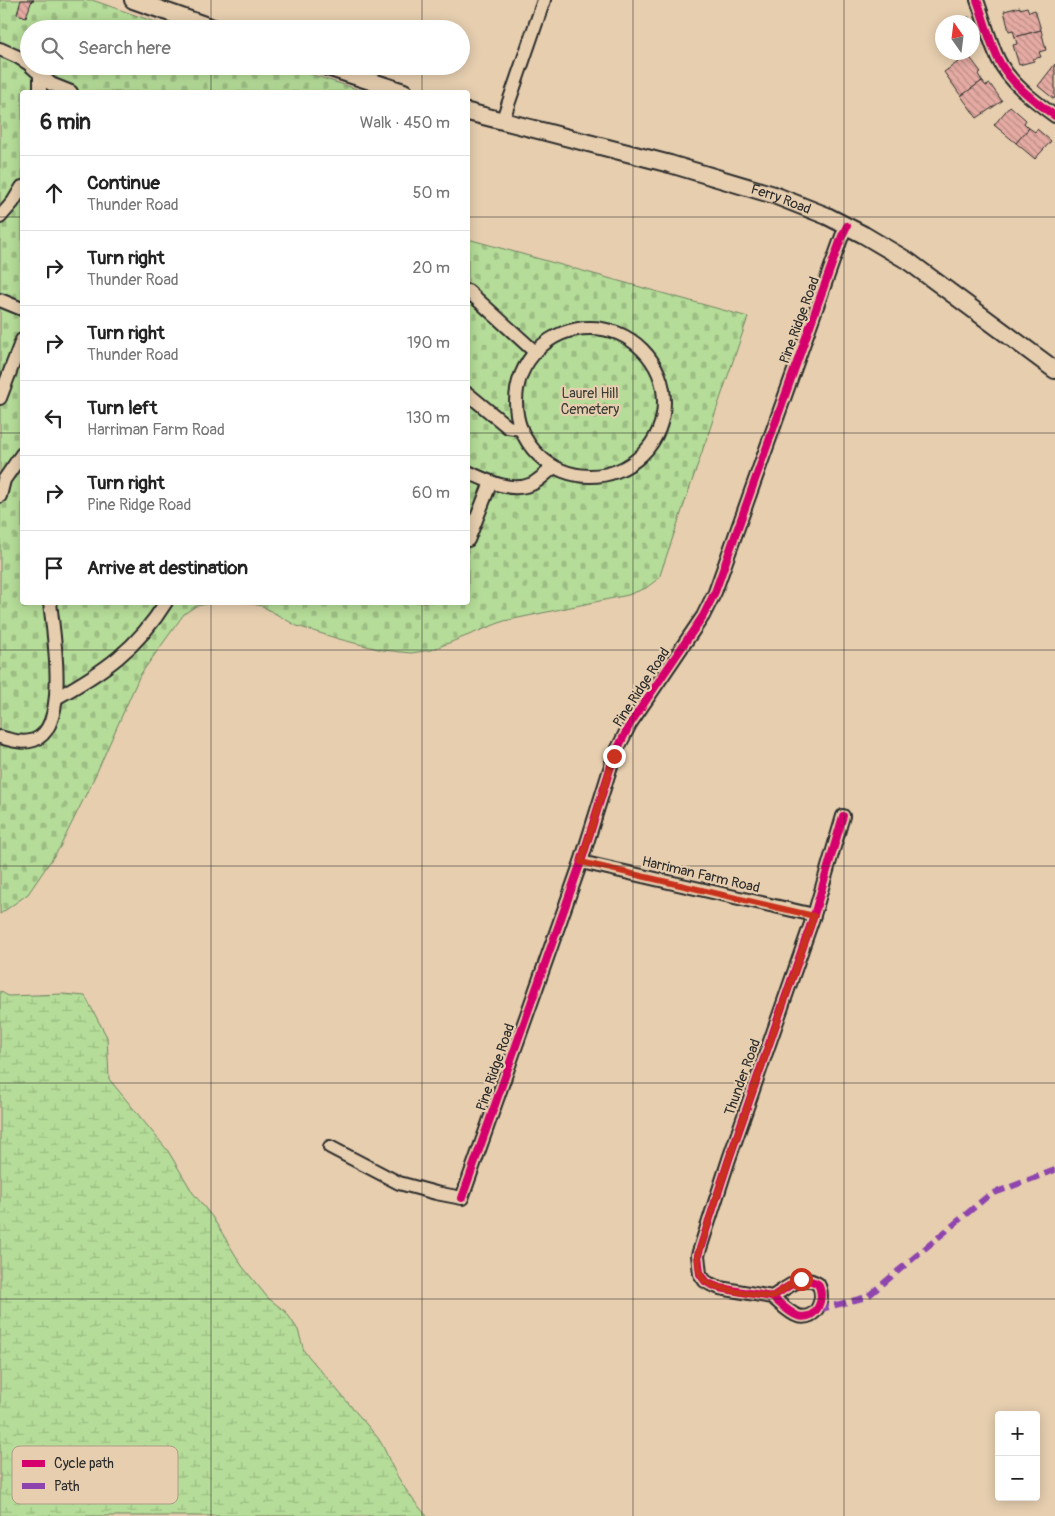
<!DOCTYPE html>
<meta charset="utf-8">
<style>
body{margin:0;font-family:Pangolin,sans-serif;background:#f6f6f6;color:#222}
.controls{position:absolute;right:15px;bottom:15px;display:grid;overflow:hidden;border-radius:5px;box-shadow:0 2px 12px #0003}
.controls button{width:45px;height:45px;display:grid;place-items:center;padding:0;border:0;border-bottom:1px solid #e0e0e0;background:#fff;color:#222;font:25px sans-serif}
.compass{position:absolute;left:935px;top:15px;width:45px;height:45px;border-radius:50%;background:#fff;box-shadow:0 2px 12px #0003;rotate:346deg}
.stop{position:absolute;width:15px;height:15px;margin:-11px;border:4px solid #c8321e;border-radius:50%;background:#fff}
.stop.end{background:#c8321e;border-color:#fff;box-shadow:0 1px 5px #0008}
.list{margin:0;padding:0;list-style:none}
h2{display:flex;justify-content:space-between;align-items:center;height:65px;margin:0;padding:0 20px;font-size:21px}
h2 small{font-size:16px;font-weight:400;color:#767676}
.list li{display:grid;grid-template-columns:32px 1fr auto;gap:15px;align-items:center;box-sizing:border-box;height:75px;padding:0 20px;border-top:1px solid #e0e0e0}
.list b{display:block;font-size:19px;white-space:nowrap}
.list p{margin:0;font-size:16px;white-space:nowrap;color:#767676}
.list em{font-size:16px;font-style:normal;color:#767676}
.icon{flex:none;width:28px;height:28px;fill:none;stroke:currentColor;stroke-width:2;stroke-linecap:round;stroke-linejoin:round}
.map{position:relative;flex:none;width:1055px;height:1516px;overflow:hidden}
.search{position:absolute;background:#fff;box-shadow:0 2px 12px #0003;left:20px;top:20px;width:450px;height:55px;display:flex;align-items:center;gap:12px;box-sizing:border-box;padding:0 18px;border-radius:28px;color:#767676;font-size:19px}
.panel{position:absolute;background:#fff;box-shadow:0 2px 12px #0003;left:20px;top:90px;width:450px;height:515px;border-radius:5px}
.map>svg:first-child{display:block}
.wetland{fill:url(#wetland-marsh);stroke:#708462}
.cemetery{fill:url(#cemetery-stones);stroke:#708462}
.building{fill:url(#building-back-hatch);stroke:#2b2b2b}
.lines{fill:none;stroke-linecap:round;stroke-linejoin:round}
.minor-casing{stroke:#2b2b2b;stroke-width:16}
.major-casing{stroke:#2b2b2b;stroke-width:20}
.minor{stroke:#e6ceaf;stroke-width:12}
.major{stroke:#e6ceaf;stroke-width:16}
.quiet{stroke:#8e44ad;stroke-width:6;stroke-dasharray:12 6;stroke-linecap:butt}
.cycleway-casing{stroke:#e6ceaf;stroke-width:11}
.cycleway{stroke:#d6006c;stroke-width:8}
.route{stroke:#c8321e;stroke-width:6}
.grid{fill:none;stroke:#2b2b2b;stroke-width:1;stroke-opacity:0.55}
.labels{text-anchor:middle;stroke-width:4.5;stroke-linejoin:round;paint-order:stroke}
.street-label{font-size:14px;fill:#2b2b2b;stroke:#e6ceaf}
.park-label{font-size:14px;fill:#393d36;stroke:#e6ceaf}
.key{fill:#e6ceaf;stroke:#ae9d87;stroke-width:1}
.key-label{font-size:14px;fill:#2b2b2b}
</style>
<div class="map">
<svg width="1055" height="1516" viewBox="0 0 1055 1516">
<defs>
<pattern id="wetland-marsh" width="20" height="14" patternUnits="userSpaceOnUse" patternTransform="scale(1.25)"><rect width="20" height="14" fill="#b5dc98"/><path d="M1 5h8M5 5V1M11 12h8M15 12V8" fill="none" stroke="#9cbd83"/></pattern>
<pattern id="cemetery-stones" width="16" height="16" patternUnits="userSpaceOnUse" patternTransform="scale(1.25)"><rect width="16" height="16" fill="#b5dc98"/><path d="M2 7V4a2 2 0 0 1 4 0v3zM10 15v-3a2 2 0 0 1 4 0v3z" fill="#9cbd83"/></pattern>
<pattern id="building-back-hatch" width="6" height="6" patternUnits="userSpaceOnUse" patternTransform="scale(1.25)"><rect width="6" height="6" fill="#e5aba3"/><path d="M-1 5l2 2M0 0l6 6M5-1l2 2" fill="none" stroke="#ba8b85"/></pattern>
</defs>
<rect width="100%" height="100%" fill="#e6ceaf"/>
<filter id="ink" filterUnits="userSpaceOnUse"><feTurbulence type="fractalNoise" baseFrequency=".02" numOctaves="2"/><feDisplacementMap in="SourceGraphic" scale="10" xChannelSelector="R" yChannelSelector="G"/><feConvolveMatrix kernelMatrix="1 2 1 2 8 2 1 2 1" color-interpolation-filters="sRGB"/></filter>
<g filter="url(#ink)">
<path class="wetland" d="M0,991L8,996L63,994L85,996L107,1037L109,1079L168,1151L193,1193L213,1218L242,1266L268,1298L286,1312L298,1330L304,1351L378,1438C385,1448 388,1459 394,1470C403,1487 414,1502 427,1516H0Z"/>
<g class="cemetery">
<polygon points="0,0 92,0 175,29 29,29 29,66 285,66 366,92 22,92 22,602 214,603 196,606 184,614 140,675 96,774 60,847 28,894 0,914"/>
<polygon points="468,239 748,317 659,578 646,588 628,595 504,621 431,650 411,653 382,650 339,639 297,626 262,606 248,603 468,602"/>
</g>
<g class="building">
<polygon points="21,0 34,0 32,0 26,17 17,14"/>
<polygon points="1020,7 1020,9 1027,7 1029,12 1035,10 1041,30 1015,37 1013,30 1009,31 1004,11"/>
<polygon points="969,17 970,22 946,22"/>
<polygon points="1041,30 1046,50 1039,52 1041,57 1033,59 1034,61 1019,65 1013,45 1017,44 1015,37"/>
<polygon points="968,55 981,72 978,74 982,81 961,96 944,72"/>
<polygon points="1055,64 1055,97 1054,99 1038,86"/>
<polygon points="982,81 986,86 990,84 1002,101 977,118 961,96"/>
<polygon points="1010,106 1026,120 1024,123 1029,128 1016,143 994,125"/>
<polygon points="1029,128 1035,132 1037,129 1051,141 1035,159 1016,143"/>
</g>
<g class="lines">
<defs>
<g id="minor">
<path d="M977,0C984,19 989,40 998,59C1009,82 1034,101 1055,116"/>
<polyline points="0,49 18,57 29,64"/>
<polyline points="31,66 51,84 71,92"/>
<polyline points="40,92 40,76"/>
<polyline points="502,122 544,0"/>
<polyline points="0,217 13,202 22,187"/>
<polyline points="468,291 535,352"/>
<polyline points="0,300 22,309"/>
<circle cx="590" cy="402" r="74"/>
<polyline points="468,394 508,427 521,429"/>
<polyline points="0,398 22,340"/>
<path d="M468,472C487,481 511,493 532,484C540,480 547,472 554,467"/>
<polyline points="0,496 4,480 22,454"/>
<polyline points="468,540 491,482"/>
<path d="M56,698C103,672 137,649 166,602"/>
<path d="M0,737C10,740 23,744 34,740C70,727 53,632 50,602"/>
<polyline points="581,862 814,915"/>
<polyline points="330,1147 399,1183 436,1193 462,1198 581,862 614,756 630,724 703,616 715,592 842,236 847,226"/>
<path d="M772,1297C780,1303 789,1313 798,1316C817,1321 826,1298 818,1284C801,1273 787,1288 772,1297L720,1288L710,1284L705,1281L700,1274L698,1255L729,1159L814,915L843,816"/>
</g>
<g id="major">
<polyline points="133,0 216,29"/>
<polyline points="324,66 404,92"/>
<path id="s1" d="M468,112L670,164L774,195L827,216L864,235L908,261L1055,370"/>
</g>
</defs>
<use href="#minor" class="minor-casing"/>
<use href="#major" class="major-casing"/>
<use href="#minor" class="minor"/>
<use href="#major" class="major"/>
<polyline class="quiet" points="817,1310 867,1297 989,1195 1055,1170"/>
<defs>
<g id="cycleway">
<path d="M977,0C984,19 989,40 998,59C1009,82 1034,101 1055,116"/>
<polyline points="462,1198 581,862 614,756 630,724 703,616 715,592 842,236 847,226"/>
<path d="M772,1297C780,1303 789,1313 798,1316C817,1321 826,1298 818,1284C801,1273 787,1288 772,1297L720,1288L710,1284L705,1281L700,1274L698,1255L729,1159L814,915L843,816"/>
</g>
</defs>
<use href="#cycleway" class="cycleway-casing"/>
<use href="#cycleway" class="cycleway"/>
</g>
</g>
<g class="lines" filter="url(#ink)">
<path class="route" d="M614,756L581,862L814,916L729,1159L698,1255C698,1264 698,1274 705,1281C715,1290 757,1295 772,1297L793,1283L801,1279"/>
</g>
<path class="grid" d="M211,0V29M422,0V29M633,0V1516M844,0V1516M211,66V92M422,66V92M0,217H22M468,217H1055M0,433H22M468,433H1055M211,602V1516M422,602V1516M0,650H1055M0,866H1055M0,1083H1055M0,1299H1055"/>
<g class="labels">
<g class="street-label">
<text dy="5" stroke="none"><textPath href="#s1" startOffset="325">Ferry Road</textPath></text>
<text transform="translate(799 320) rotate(-70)" y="5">Pine Ridge Road</text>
<text transform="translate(641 687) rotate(-57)" y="5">Pine Ridge Road</text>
<text transform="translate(701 874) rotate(13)" y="5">Harriman Farm Road</text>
<text transform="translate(495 1067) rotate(-71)" y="5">Pine Ridge Road</text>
<text transform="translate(742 1077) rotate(-70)" y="5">Thunder Road</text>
</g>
<g class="park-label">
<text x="590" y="398">Laurel Hill<tspan x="590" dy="16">Cemetery</tspan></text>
</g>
</g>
<rect x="12" y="1446" width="166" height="58" rx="8" class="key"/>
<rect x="22" y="1460" width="23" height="7" fill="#d6006c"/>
<rect x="22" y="1483" width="23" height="6" fill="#8e44ad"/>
<g class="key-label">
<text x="54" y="1468">Cycle path</text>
<text x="54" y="1491">Path</text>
</g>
</svg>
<div class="controls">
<button>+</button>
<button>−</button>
</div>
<svg class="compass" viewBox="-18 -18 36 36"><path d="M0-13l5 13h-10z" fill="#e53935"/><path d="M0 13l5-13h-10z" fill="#767676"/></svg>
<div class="stop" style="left:801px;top:1279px"></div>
<div class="stop end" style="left:614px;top:756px"></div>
<div class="search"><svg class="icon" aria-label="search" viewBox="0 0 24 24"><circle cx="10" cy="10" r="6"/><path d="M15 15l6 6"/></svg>Search here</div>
<section class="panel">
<h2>6 min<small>Walk · 450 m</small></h2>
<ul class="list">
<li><svg class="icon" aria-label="ahead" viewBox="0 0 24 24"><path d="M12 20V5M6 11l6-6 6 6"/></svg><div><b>Continue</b><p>Thunder Road</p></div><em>50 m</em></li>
<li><svg class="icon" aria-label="right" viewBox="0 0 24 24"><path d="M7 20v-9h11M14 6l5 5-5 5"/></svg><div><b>Turn right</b><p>Thunder Road</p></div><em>20 m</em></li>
<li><svg class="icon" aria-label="right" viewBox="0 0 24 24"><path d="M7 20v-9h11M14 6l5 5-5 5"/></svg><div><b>Turn right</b><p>Thunder Road</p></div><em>190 m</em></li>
<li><svg class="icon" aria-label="left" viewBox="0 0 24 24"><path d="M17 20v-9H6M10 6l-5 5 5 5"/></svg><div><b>Turn left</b><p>Harriman Farm Road</p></div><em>130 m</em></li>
<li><svg class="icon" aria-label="right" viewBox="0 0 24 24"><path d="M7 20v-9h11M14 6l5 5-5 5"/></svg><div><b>Turn right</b><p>Pine Ridge Road</p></div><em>60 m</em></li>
<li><svg class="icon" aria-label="arrive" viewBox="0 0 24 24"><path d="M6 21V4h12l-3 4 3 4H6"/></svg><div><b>Arrive at destination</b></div></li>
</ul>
</section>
</div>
